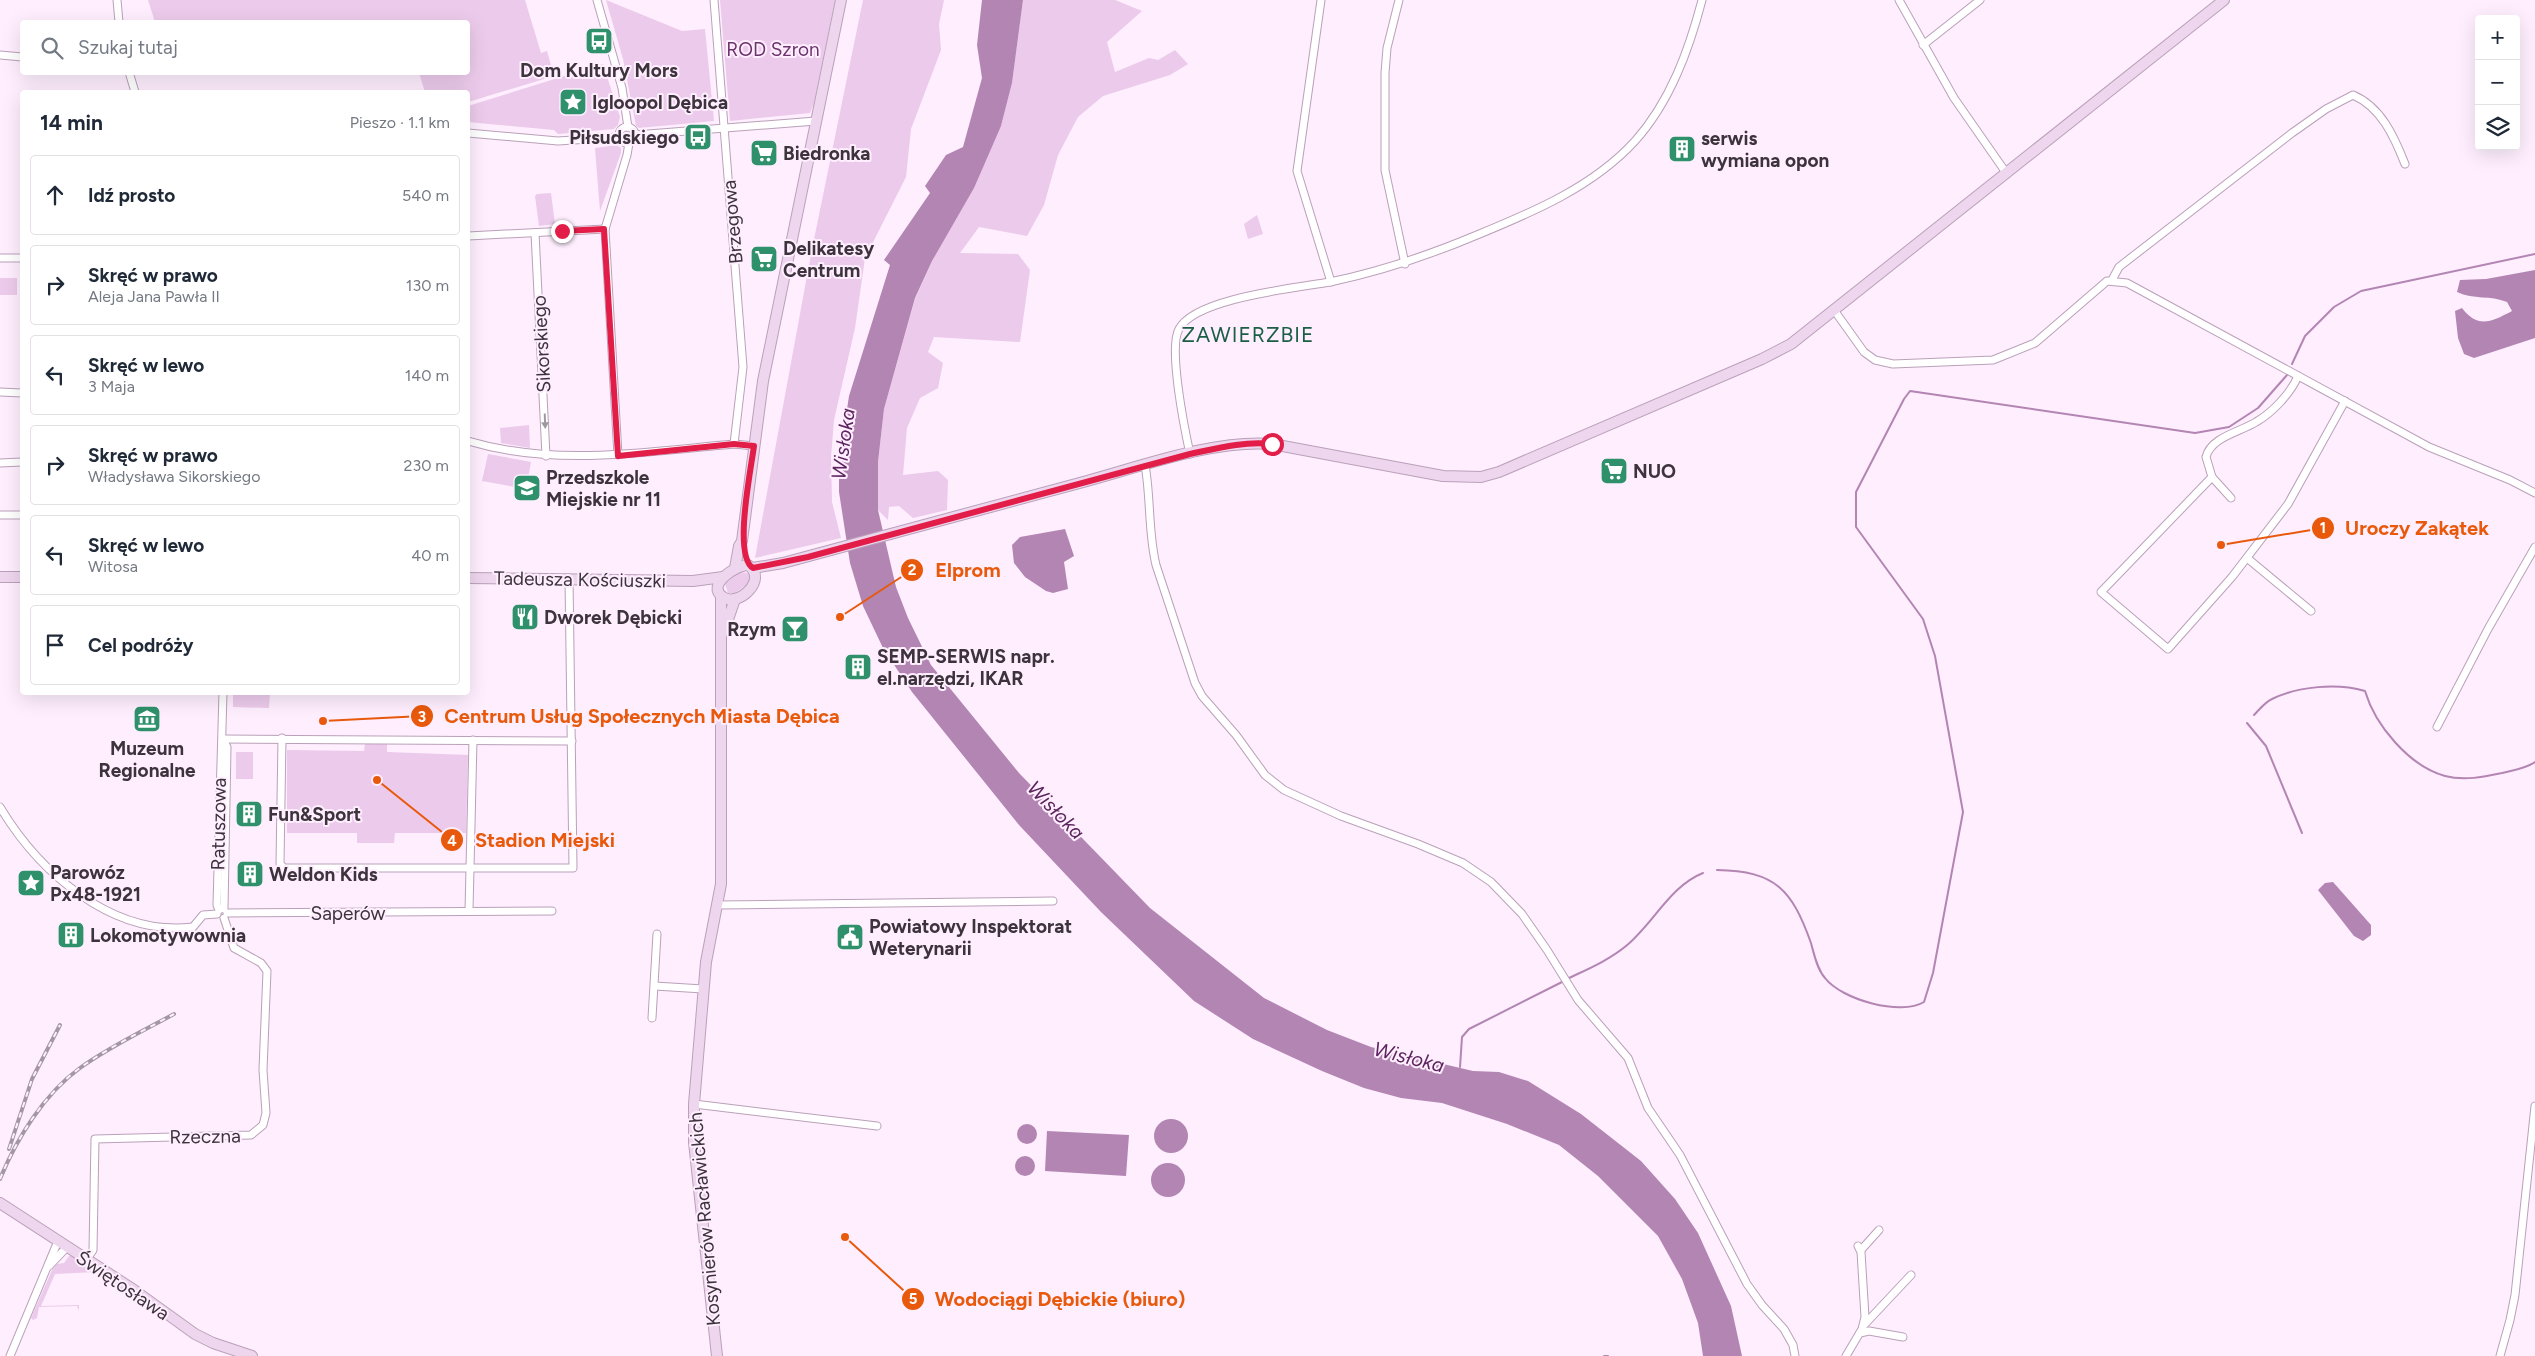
<!DOCTYPE html>
<html lang="pl">
<meta charset="utf-8">
<style>
body{margin:0;font-family:Figtree,sans-serif;background:#f6f6f7;color:#1f2937}
.controls{position:absolute;right:15px;top:15px;display:grid;overflow:hidden;border-radius:5px;box-shadow:0 5px 20px #0002}
.controls button{width:45px;height:45px;display:grid;place-items:center;padding:0;border:0;border-bottom:1px solid #e0e1e3;background:#fff;color:#1f2937;font:25px sans-serif}
.stop{position:absolute;width:15px;height:15px;margin:-11px;border:4px solid #e11d48;border-radius:50%;background:#fff}
.stop.end{background:#e11d48;border-color:#fff;box-shadow:0 1px 5px #0008}
.list{margin:0;padding:0;list-style:none}
h2{display:flex;justify-content:space-between;align-items:center;height:65px;margin:0;padding:0 20px;font-size:21px}
h2 small{font-size:16px;font-weight:400;color:#747a83}
.list li{display:grid;grid-template-columns:32px 1fr auto;gap:15px;align-items:center;box-sizing:border-box;height:80px;margin:0 10px 10px;padding:0 10px;border:1px solid #e0e1e3;border-radius:5px}
.list b{display:block;font-size:19px;white-space:nowrap}
.list p{margin:0;font-size:16px;white-space:nowrap;color:#747a83}
.list em{font-size:16px;font-style:normal;color:#747a83}
.icon{flex:none;width:28px;height:28px;fill:none;stroke:currentColor;stroke-width:2;stroke-linecap:round;stroke-linejoin:round}
.map{position:relative;flex:none;width:2535px;height:1356px;overflow:hidden}
.search{position:absolute;background:#fff;box-shadow:0 5px 20px #0002;left:20px;top:20px;width:450px;height:55px;display:flex;align-items:center;gap:12px;box-sizing:border-box;padding:0 18px;border-radius:5px;color:#747a83;font-size:19px}
.panel{position:absolute;background:#fff;box-shadow:0 5px 20px #0002;left:20px;top:90px;width:450px;height:605px;border-radius:5px}
.map>svg:first-child{display:block}
.green{fill:#eccaeb}
.water{fill:#b385b3}
.lines{fill:none;stroke-linecap:round;stroke-linejoin:round}
.stream{stroke:#b385b3;stroke-width:2}
.street-casing{stroke:#baa1b9;stroke-width:9}
.secondary-casing{stroke:#baa1b9;stroke-width:12}
.street{stroke:#fff;stroke-width:7}
.secondary{stroke:#eed6ef;stroke-width:10}
.rail-casing{stroke:#a497a4;stroke-width:4}
.rail{stroke:#feeefe;stroke-width:2;stroke-dasharray:5.5;stroke-linecap:butt}
.oneway{fill:#9e999e}
.route{stroke:#e11d48;stroke-width:6}
.labels{text-anchor:middle;stroke-width:4;stroke-linejoin:round;paint-order:stroke}
.park-label{font-size:19px;fill:#6c336d;stroke:#feeefe}
.poi-label{font-size:19px;font-weight:bold;fill:#3d333d;stroke:#feeefe;text-anchor:start}
.street-label{font-size:19px;fill:#3d333d;stroke:#feeefe}
.water-label{font-size:20px;font-style:italic;fill:#5d255f;stroke:#feeefe}
.quarter-label{font-size:21px;letter-spacing:1px;fill:#1a5e44;stroke:#feeefe}
.leader{fill:none;stroke:#e8590c;stroke-width:2}
.callout-dot{fill:#e8590c;stroke:#feeefe;stroke-width:2}
.mark-label{font-size:15px;text-anchor:middle;font-weight:bold;fill:#fff}
.callout-label{font-size:20px;text-anchor:middle;font-weight:bold;fill:#e8590c;stroke:#feeefe;stroke-width:4;stroke-linejoin:round;paint-order:stroke}
</style>
<div class="map">
<svg width="2535" height="1356" viewBox="0 0 2535 1356">
<rect width="100%" height="100%" fill="#feeefe"/>
<g class="green">
<polygon points="148,0 525,0 541,53 547,51 554,76 468,102 468,92 425,92 419,73 468,72 468,22 155,22"/>
<polygon points="606,0 682,31 705,29 714,121 639,128 636,126 623,59"/>
<polygon points="720,0 835,0 814,103 810,113 730,121"/>
<polygon points="863,0 944,0 939,24 941,50 911,129 906,177 865,258 855,328 834,420 831,457 832,502 841,538 755,558 812,249"/>
<polygon points="1023,0 1115,0 1142,11 1107,42 1115,72 1149,58 1158,60 1175,50 1188,64 1170,75 1103,96 1078,117 1058,155 1044,205 1027,236 979,227 960,253 1018,254 1030,270 1020,342 934,337 928,352 943,363 938,388 920,398 907,428 903,475 938,471 948,480 947,510 913,518 899,506 889,507 888,520 878,510 878,462 884,409 915,299 932,261 1001,126 1012,83"/>
<polygon points="603,64 620,117 618,125 614,129 558,134 554,130 468,122 468,106"/>
<polygon points="617,145 621,148 621,153 600,211 595,148"/>
<polygon points="551,193 555,224 539,226 535,196 537,194"/>
<polygon points="1257,215 1263,234 1248,239 1244,224"/>
<rect x="0" y="278" width="17" height="17"/>
<polygon points="529,425 530,448 501,443 500,428"/>
<polygon points="488,454 531,462 526,489 482,481"/>
<polygon points="739,572 748,573 750,577 749,583 735,593 728,593 725,584"/>
<polygon points="233,693 270,693 269,708 233,707"/>
<polygon points="365,744 387,744 387,752 468,755 466,833 395,833 394,843 357,843 357,833 287,833 287,750 364,751"/>
<rect x="236" y="752" width="17" height="27"/>
<polygon points="69,1256 73,1256 101,1272 99,1275 95,1272 55,1274 41,1306 79,1305 79,1311 77,1306 39,1307 37,1318 33,1320 31,1318 52,1270 57,1264 64,1263"/>
</g>
<g class="water">
<polygon points="982,0 1023,0 1012,83 1001,126 974,188 932,261 915,298 884,409 878,462 878,510 896,587 908,618 931,665 1019,773 1150,908 1264,998 1327,1030 1371,1047 1473,1071 1499,1072 1528,1081 1581,1114 1641,1161 1675,1199 1698,1233 1731,1306 1742,1356 1703,1356 1698,1323 1682,1279 1658,1236 1598,1176 1559,1145 1507,1124 1442,1103 1401,1098 1364,1088 1322,1071 1253,1039 1194,1001 1101,912 1019,825 912,692 883,648 863,606 850,563 839,492 839,462 849,396 890,265 884,260 930,193 925,186 946,155 963,147 982,78 977,45"/>
<path d="M2535,270V338L2474,358L2464,354L2458,338L2455,311L2462,308C2478,329 2491,322 2512,311L2507,302C2490,295 2474,300 2457,292L2460,280L2486,279Z"/>
<polygon points="1065,529 1074,556 1064,562 1068,589 1053,593 1046,591 1025,577 1014,563 1012,545 1020,537"/>
<polygon points="2333,882 2371,925 2371,935 2363,941 2354,936 2318,890 2325,883"/>
<circle cx="1171" cy="1136" r="17"/>
<circle cx="1027" cy="1134" r="10"/>
<polygon points="1047,1131 1129,1135 1126,1176 1045,1171"/>
<circle cx="1025" cy="1166" r="10"/>
<circle cx="1168" cy="1180" r="17"/>
</g>
<g class="lines">
<g class="stream">
<polyline points="2292,364 2305,336 2334,307 2361,291 2535,254"/>
<path d="M2254,715C2259,710 2265,702 2272,699C2299,686 2337,683 2365,691C2375,725 2409,766 2445,776C2464,781 2483,777 2502,773C2513,770 2525,769 2535,762"/>
<polyline points="2247,723 2266,746 2302,833"/>
<path d="M1717,870C1776,871 1792,890 1811,943C1814,954 1817,969 1825,978C1842,1000 1901,1016 1924,1002L1933,973L1963,812L1935,656L1923,619L1856,527V492L1904,399L1910,391L2195,433L2229,427L2258,408L2287,375"/>
<path d="M1569,978C1588,969 1609,960 1626,946C1653,924 1670,886 1703,873"/>
<polyline points="1460,1067 1462,1037 1469,1029 1562,982"/>
<polyline points="1604,1356 1608,1356"/>
</g>
<defs>
<g id="street">
<polyline points="117,0 119,22"/>
<polyline points="597,0 622,88 628,127"/>
<polyline points="714,0 743,367 734,444"/>
<polyline points="1321,0 1297,171 1331,282"/>
<polyline points="1399,0 1387,48 1385,73 1385,170 1405,264"/>
<polyline points="1899,0 1954,98 2007,174"/>
<polyline points="1923,45 1980,0"/>
<polyline points="0,55 22,57"/>
<polyline points="129,72 135,92"/>
<circle cx="627" cy="135" r="8"/>
<polyline points="468,133 558,141 620,137"/>
<polyline points="635,135 816,121"/>
<polyline points="535,233 546,456"/>
<polyline points="468,236 605,229"/>
<polyline points="0,258 22,258"/>
<path d="M2112,280L2119,267L2292,133L2326,109L2353,95C2381,107 2394,136 2405,164"/>
<polyline points="1834,310 1864,352 1875,360 1893,364 1993,360 2035,343 2107,281 2127,283 2429,447 2510,480 2535,493"/>
<path d="M2298,376C2291,393 2272,413 2256,422C2240,432 2211,437 2206,457L2212,477L2101,592L2168,649L2232,577L2288,504L2345,401"/>
<polyline points="0,392 22,393"/>
<path d="M468,441C555,467 644,452 734,444L754,446"/>
<path d="M1190,454C1185,431 1168,348 1179,329C1195,298 1296,288 1330,282C1383,271 1427,256 1477,235C1533,212 1593,187 1635,141C1670,102 1689,50 1702,0"/>
<polyline points="618,455 605,229 627,155 629,143"/>
<polyline points="0,463 22,462"/>
<path d="M1145,465C1151,498 1148,532 1156,565L1195,683L1202,696L1236,735L1265,775L1284,790L1341,816L1418,844L1463,863L1491,882L1522,914L1547,950L1578,1000L1628,1058L1648,1108L1680,1155L1747,1284L1762,1305L1784,1329L1793,1345L1795,1356"/>
<polyline points="2212,477 2231,498"/>
<polyline points="0,515 22,515"/>
<polyline points="2247,558 2311,611"/>
<polyline points="2437,727 2488,629 2535,547"/>
<polyline points="282,738 280,864 284,868 573,868 569,578"/>
<polyline points="223,739 572,741"/>
<polyline points="223,739 227,747 224,909"/>
<path d="M0,807C39,872 112,937 193,927L203,915L217,914"/>
<polyline points="719,905 1053,901"/>
<polyline points="219,910 217,905 223,692"/>
<polyline points="469,911 473,740"/>
<polyline points="227,913 552,911"/>
<polyline points="655,986 703,989"/>
<polyline points="652,1018 657,934"/>
<polyline points="694,1104 877,1126"/>
<polyline points="1861,1250 1879,1230"/>
<polyline points="87,1259 93,1250 95,1139 251,1135 263,1125 266,1113 263,1070 267,971 261,963 234,948 224,918"/>
<polyline points="49,1266 67,1247"/>
<polyline points="1864,1325 1911,1275"/>
<polyline points="1860,1333 1869,1331 1903,1337"/>
<polyline points="10,1356 58,1241"/>
<polyline points="1846,1356 1862,1329 1865,1317 1861,1252 1858,1246"/>
<polyline points="2500,1356 2510,1320 2515,1295 2535,1106"/>
</g>
<g id="secondary">
<path d="M748,565C769,579 738,608 723,597C705,585 736,565 748,565Z"/>
<polyline points="735,568 739,546 742,541 763,381 841,0"/>
<path d="M753,568L783,563C884,536 986,508 1087,481C1142,466 1216,439 1272,444L1443,476L1481,477L1499,472L1762,359L1791,344L2224,0"/>
<polyline points="0,577 22,577"/>
<polyline points="468,578 693,581 723,577"/>
<polyline points="724,631 735,599"/>
<polyline points="0,1203 134,1290 195,1334 213,1343 252,1356"/>
<polyline points="717,1356 694,1142 694,1104 706,962 721,884 721,596"/>
</g>
</defs>
<use href="#street" class="street-casing"/>
<use href="#secondary" class="secondary-casing"/>
<use href="#street" class="street"/>
<use href="#secondary" class="secondary"/>
<defs>
<g id="rail">
<polyline points="9,1149 32,1079 60,1025"/>
<path d="M0,1179C17,1138 44,1094 80,1068C109,1047 143,1031 174,1014"/>
</g>
</defs>
<use href="#rail" class="rail-casing"/>
<use href="#rail" class="rail"/>
</g>
<defs><path id="oneway-solid" d="M-6-.8H1V-3.2L6.5 0L1 3.2V.8H-6Z" transform="scale(1.25)"/></defs>
<use class="oneway" href="#oneway-solid" transform="translate(545 421) rotate(88)"/>
<g class="lines">
<path class="route" d="M562,231L604,229L618,456L734,444L754,446C751,469 733,556 753,568L808,557L1190,454C1218,448 1244,441 1272,444"/>
</g>
<defs>
<symbol id="bus-square" viewBox="-11 -11 22 22"><rect x="-9" y="-9" width="18" height="18" rx="4" fill="#2f916b" stroke="#feeefe"/><path d="M-5-6H5V4H4V6H2V4H-2V6H-4V4H-5ZM-3.5-4V0h7V-4ZM-3.5 1.2v1.5H-2V1.2ZM2 1.2v1.5H3.5V1.2Z" fill="#fff"/></symbol>
<symbol id="sight-square" viewBox="-11 -11 22 22"><rect x="-9" y="-9" width="18" height="18" rx="4" fill="#2f916b" stroke="#feeefe"/><path d="M0-6L1.8-2.2L6-1.7L2.9 1.2L3.7 5.4L0 3.3L-3.7 5.4L-2.9 1.2L-6-1.7L-1.8-2.2Z" fill="#fff"/></symbol>
<symbol id="building-square" viewBox="-11 -11 22 22"><rect x="-9" y="-9" width="18" height="18" rx="4" fill="#2f916b" stroke="#feeefe"/><path d="M-4-6H4V6H1V3H-1V6H-4ZM-2.5-4.3h1.7v1.8h-1.7ZM.8-4.3h1.7v1.8H.8ZM-2.5-1h1.7V.8h-1.7ZM.8-1h1.7V.8H.8Z" fill="#fff"/></symbol>
<symbol id="supermarket-square" viewBox="-11 -11 22 22"><rect x="-9" y="-9" width="18" height="18" rx="4" fill="#2f916b" stroke="#feeefe"/><path d="M-6-5.5h2.5l.6 2H6L4.5 2H-2.5L-4.4-4H-6ZM-1.5 3.2a1.3 1.3 0 1 0 .1 0ZM3 3.2a1.3 1.3 0 1 0 .1 0Z" fill="#fff"/></symbol>
<symbol id="school-square" viewBox="-11 -11 22 22"><rect x="-9" y="-9" width="18" height="18" rx="4" fill="#2f916b" stroke="#feeefe"/><path d="M0-5L7-2L0 1L-7-2ZM-4 1L0 2.5L4 1V4Q0 6-4 4Z" fill="#fff"/></symbol>
<symbol id="restaurant-square" viewBox="-11 -11 22 22"><rect x="-9" y="-9" width="18" height="18" rx="4" fill="#2f916b" stroke="#feeefe"/><path d="M-5-6h1v4h1v-4h1v4h1v-4h1v5L-1.5 .5V6h-2V.5L-5-1ZM5-6V6H3V1.5H1.5Q1.5-4 5-6Z" fill="#fff"/></symbol>
<symbol id="bar-square" viewBox="-11 -11 22 22"><rect x="-9" y="-9" width="18" height="18" rx="4" fill="#2f916b" stroke="#feeefe"/><path d="M-6-5H6L.8 .8V4.5H3.5V6h-7V4.5H-.8V.8Z" fill="#fff"/></symbol>
<symbol id="museum-square" viewBox="-11 -11 22 22"><rect x="-9" y="-9" width="18" height="18" rx="4" fill="#2f916b" stroke="#feeefe"/><path d="M0-6L6-3V-2H-6V-3ZM-5-1h2V3h-2ZM-1-1h2V3h-2ZM3-1h2V3H3ZM-6 4H6V6H-6Z" fill="#fff"/></symbol>
<symbol id="civic-square" viewBox="-11 -11 22 22"><rect x="-9" y="-9" width="18" height="18" rx="4" fill="#2f916b" stroke="#feeefe"/><path d="M-.6-6.5H3V-4.5H.6V-3L4-1V1h2V6H-6V1h2V-1L-.6-3ZM-1.2 2.5V6h2.4V2.5Z" fill="#fff"/></symbol>
</defs>
<g fill-rule="evenodd">
<use href="#bus-square" x="583" y="25" width="32" height="32"/>
<use href="#sight-square" x="557" y="86" width="32" height="32"/>
<use href="#bus-square" x="682" y="121" width="32" height="32"/>
<use href="#building-square" x="1666" y="133" width="32" height="32"/>
<use href="#supermarket-square" x="748" y="137" width="32" height="32"/>
<use href="#supermarket-square" x="748" y="243" width="32" height="32"/>
<use href="#supermarket-square" x="1598" y="455" width="32" height="32"/>
<use href="#school-square" x="511" y="472" width="32" height="32"/>
<use href="#restaurant-square" x="509" y="601" width="32" height="32"/>
<use href="#bar-square" x="779" y="613" width="32" height="32"/>
<use href="#building-square" x="842" y="651" width="32" height="32"/>
<use href="#museum-square" x="131" y="703" width="32" height="32"/>
<use href="#building-square" x="233" y="798" width="32" height="32"/>
<use href="#building-square" x="234" y="858" width="32" height="32"/>
<use href="#sight-square" x="15" y="867" width="32" height="32"/>
<use href="#building-square" x="55" y="919" width="32" height="32"/>
<use href="#civic-square" x="834" y="921" width="32" height="32"/>
</g>
<g class="labels">
<g class="park-label">
<text x="773" y="56">ROD Szron</text>
</g>
<g class="poi-label">
<text x="599" y="77" text-anchor="middle">Dom Kultury Mors</text>
<text x="592" y="109">Igloopol Dębica</text>
<text x="679" y="144" text-anchor="end">Piłsudskiego</text>
<text x="1701" y="145">serwis<tspan x="1701" dy="22">wymiana opon</tspan></text>
<text x="783" y="160">Biedronka</text>
<text x="783" y="255">Delikatesy<tspan x="783" dy="22">Centrum</tspan></text>
<text x="1633" y="478">NUO</text>
<text x="546" y="484">Przedszkole<tspan x="546" dy="22">Miejskie nr 11</tspan></text>
<text x="544" y="624">Dworek Dębicki</text>
<text x="776" y="636" text-anchor="end">Rzym</text>
<text x="877" y="663">SEMP-SERWIS napr.<tspan x="877" dy="22">el.narzędzi, IKAR</tspan></text>
<text x="147" y="755" text-anchor="middle">Muzeum<tspan x="147" dy="22">Regionalne</tspan></text>
<text x="268" y="821">Fun&amp;Sport</text>
<text x="50" y="879">Parowóz<tspan x="50" dy="22">Px48-1921</tspan></text>
<text x="269" y="881">Weldon Kids</text>
<text x="869" y="933">Powiatowy Inspektorat<tspan x="869" dy="22">Weterynarii</tspan></text>
<text x="90" y="942">Lokomotywownia</text>
</g>
<g class="street-label">
<text transform="translate(732 222) rotate(-95)" y="7">Brzegowa</text>
<text transform="translate(541 344) rotate(-93)" y="7">Sikorskiego</text>
<text transform="translate(580 579) rotate(1)" y="7">Tadeusza Kościuszki</text>
<text transform="translate(218 824) rotate(-89)" y="7">Ratuszowa</text>
<text x="348" y="920">Saperów</text>
<text transform="translate(205 1136) rotate(-1)" y="7">Rzeczna</text>
<text transform="translate(704 1219) rotate(-95)" y="7">Kosynierów Racławickich</text>
<text transform="translate(123 1285) rotate(34)" y="7">Świętosława</text>
</g>
<g class="water-label">
<text transform="translate(843 444) rotate(-82)" y="7">Wisłoka</text>
<text transform="translate(1056 810) rotate(46)" y="7">Wisłoka</text>
<text transform="translate(1409 1057) rotate(14)" y="7">Wisłoka</text>
</g>
<g class="quarter-label">
<text x="1248" y="342">ZAWIERZBIE</text>
</g>
</g>
<path class="leader" d="M2221 545L2323 528M840 617L912 570M323 721L422 716M377 780L452 840M845 1237L913 1299"/>
<g class="callout-dot">
<circle cx="2221" cy="545" r="5"/>
<circle cx="840" cy="617" r="5"/>
<circle cx="323" cy="721" r="5"/>
<circle cx="377" cy="780" r="5"/>
<circle cx="845" cy="1237" r="5"/>
<circle cx="2323" cy="528" r="12"/>
<circle cx="912" cy="570" r="12"/>
<circle cx="422" cy="716" r="12"/>
<circle cx="452" cy="840" r="12"/>
<circle cx="913" cy="1299" r="12"/>
</g>
<g class="mark-label">
<text x="2323" y="533">1</text>
<text x="912" y="575">2</text>
<text x="422" y="722">3</text>
<text x="452" y="846">4</text>
<text x="913" y="1304">5</text>
</g>
<g class="callout-label">
<text x="2417" y="535">Uroczy Zakątek</text>
<text x="968" y="577">Elprom</text>
<text x="642" y="723">Centrum Usług Społecznych Miasta Dębica</text>
<text x="545" y="847">Stadion Miejski</text>
<text x="1060" y="1306">Wodociągi Dębickie (biuro)</text>
</g>
</svg>
<div class="controls">
<button>+</button>
<button>−</button>
<button><svg class="icon" aria-label="layers" viewBox="0 0 24 24"><path d="M12 4l9 5-9 5-9-5zM3 14l9 5 9-5"/></svg></button>
</div>
<div class="stop" style="left:1272px;top:444px"></div>
<div class="stop end" style="left:562px;top:231px"></div>
<div class="search"><svg class="icon" aria-label="search" viewBox="0 0 24 24"><circle cx="10" cy="10" r="6"/><path d="M15 15l6 6"/></svg>Szukaj tutaj</div>
<section class="panel">
<h2>14 min<small>Pieszo · 1.1 km</small></h2>
<ul class="list">
<li><svg class="icon" aria-label="ahead" viewBox="0 0 24 24"><path d="M12 20V5M6 11l6-6 6 6"/></svg><div><b>Idź prosto</b></div><em>540 m</em></li>
<li><svg class="icon" aria-label="right" viewBox="0 0 24 24"><path d="M7 20v-9h11M14 6l5 5-5 5"/></svg><div><b>Skręć w prawo</b><p>Aleja Jana Pawła II</p></div><em>130 m</em></li>
<li><svg class="icon" aria-label="left" viewBox="0 0 24 24"><path d="M17 20v-9H6M10 6l-5 5 5 5"/></svg><div><b>Skręć w lewo</b><p>3 Maja</p></div><em>140 m</em></li>
<li><svg class="icon" aria-label="right" viewBox="0 0 24 24"><path d="M7 20v-9h11M14 6l5 5-5 5"/></svg><div><b>Skręć w prawo</b><p>Władysława Sikorskiego</p></div><em>230 m</em></li>
<li><svg class="icon" aria-label="left" viewBox="0 0 24 24"><path d="M17 20v-9H6M10 6l-5 5 5 5"/></svg><div><b>Skręć w lewo</b><p>Witosa</p></div><em>40 m</em></li>
<li><svg class="icon" aria-label="arrive" viewBox="0 0 24 24"><path d="M6 21V4h12l-3 4 3 4H6"/></svg><div><b>Cel podróży</b></div></li>
</ul>
</section>
</div>
